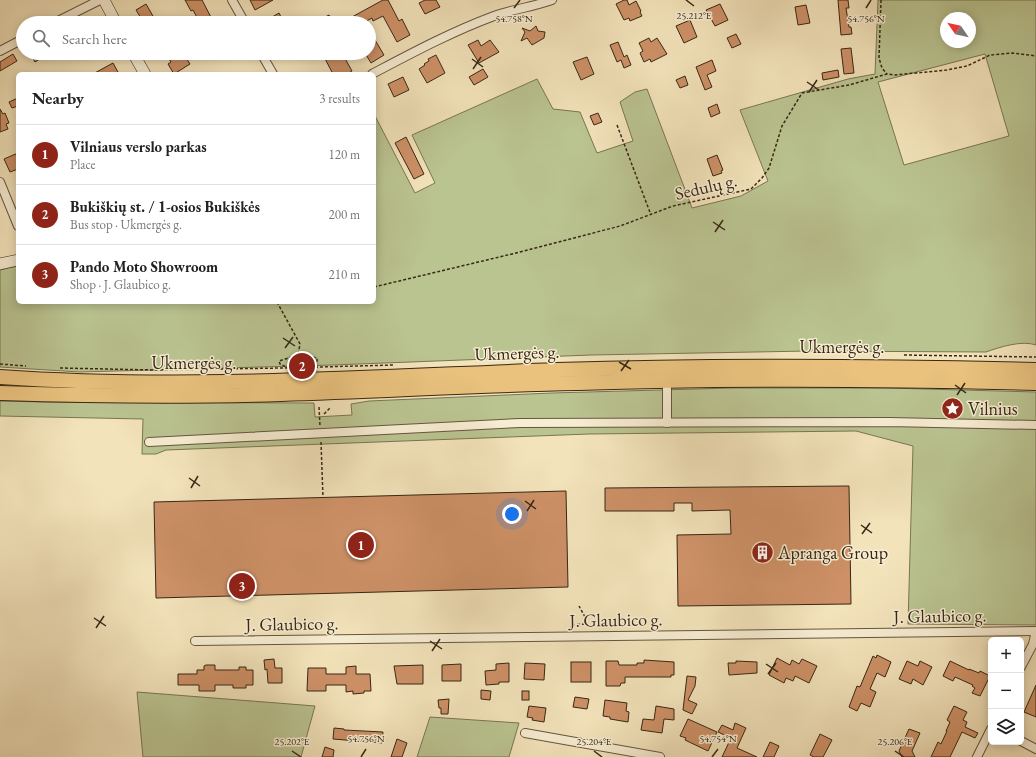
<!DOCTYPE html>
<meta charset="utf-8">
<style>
body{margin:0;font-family:"EB Garamond",serif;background:#f2f2f2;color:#222}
.controls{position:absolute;right:12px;bottom:12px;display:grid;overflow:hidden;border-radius:6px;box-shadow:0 2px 10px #0003}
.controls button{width:36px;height:36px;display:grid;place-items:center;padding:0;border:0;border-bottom:1px solid #e0e0e0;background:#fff;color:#222;font:20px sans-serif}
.compass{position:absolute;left:940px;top:12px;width:36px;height:36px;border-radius:50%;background:#fff;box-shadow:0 2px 10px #0003;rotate:304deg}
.you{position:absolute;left:512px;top:514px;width:14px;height:14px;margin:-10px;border:3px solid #fff;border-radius:50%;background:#1a73e8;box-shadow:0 0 0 6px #1a73e833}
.badge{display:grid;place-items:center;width:26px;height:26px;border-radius:50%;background:#8f2418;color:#fff;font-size:13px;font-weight:700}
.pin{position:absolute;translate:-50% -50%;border:2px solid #fff;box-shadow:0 1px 4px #0006}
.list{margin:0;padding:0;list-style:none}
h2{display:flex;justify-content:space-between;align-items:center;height:52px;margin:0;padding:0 16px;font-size:17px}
h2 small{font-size:13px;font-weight:400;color:#767676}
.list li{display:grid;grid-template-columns:26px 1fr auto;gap:12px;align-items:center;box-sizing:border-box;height:60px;padding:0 16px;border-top:1px solid #e0e0e0}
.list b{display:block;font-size:15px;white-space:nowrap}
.list p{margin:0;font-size:13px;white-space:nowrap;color:#767676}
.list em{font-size:13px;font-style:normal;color:#767676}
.icon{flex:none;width:22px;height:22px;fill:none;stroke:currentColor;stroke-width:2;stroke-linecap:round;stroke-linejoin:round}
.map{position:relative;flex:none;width:1036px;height:757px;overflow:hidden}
.search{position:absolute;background:#fff;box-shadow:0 2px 10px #0003;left:16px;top:16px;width:360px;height:44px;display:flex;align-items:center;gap:10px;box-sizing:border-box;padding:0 14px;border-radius:22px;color:#767676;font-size:15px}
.panel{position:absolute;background:#fff;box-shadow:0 2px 10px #0003;left:16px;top:72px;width:360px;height:232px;border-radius:6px}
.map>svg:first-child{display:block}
.green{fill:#bac491;stroke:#787653;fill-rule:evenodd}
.building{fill:#ce9167;stroke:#372715}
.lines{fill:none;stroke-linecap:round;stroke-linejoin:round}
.street-casing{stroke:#66563e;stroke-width:10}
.secondary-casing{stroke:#372715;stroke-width:12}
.highway-casing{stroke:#372715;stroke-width:16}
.path{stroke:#372715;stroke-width:1.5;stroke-dasharray:3 2;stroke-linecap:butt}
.street{stroke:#f7edd3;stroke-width:8}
.secondary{stroke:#f7edd3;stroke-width:11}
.highway{stroke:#eac27e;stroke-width:14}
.ticks{fill:none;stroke:#372715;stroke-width:1.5}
.labels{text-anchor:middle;stroke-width:3;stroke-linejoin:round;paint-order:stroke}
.street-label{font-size:18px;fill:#372715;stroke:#f7edd3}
.poi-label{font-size:18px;fill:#372715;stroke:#f7edd3;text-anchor:start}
.ticks-label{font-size:10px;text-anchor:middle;fill:#372715;stroke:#f7edd3;stroke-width:3;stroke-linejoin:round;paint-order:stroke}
</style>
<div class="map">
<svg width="1036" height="757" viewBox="0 0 1036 757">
<rect width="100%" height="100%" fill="#f3e3bb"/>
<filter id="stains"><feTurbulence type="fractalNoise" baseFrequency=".005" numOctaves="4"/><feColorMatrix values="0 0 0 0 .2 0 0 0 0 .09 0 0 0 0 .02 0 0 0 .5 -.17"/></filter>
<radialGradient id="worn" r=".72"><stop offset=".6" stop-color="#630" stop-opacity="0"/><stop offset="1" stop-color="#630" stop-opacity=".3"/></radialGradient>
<g class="green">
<path d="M878,0H1036V345C1022,340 1000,347 986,352L809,351L591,355L333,365L80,372L0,367V270L18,266V302H374V114L415,193L435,183L412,135L537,79L553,109L580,112L597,153L633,141L620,102L635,92L647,89L692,208L741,196L768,181L740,110L848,79L875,74ZM946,18H970V42H946ZM985,54L1009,136L904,165L878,82Z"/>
<polygon points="732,388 886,388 1036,392 1036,625 908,624 913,446 856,431 589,434 166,450 156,454 142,454 143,419 0,416 0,401 47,402 314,403 315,417 352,415 351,404 369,401 552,393"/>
<polygon points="137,692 315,706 301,757 143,757"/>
<polygon points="430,717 519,723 509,757 417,757"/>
</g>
<g class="building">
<polygon points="185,0 202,0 214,23 200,23 193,10 191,11"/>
<polygon points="250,0 273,0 255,10"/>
<polygon points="383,0 388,0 399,21 402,19 410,35 397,42 383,16 373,21 372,18 363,23 355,23 352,17"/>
<polygon points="425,0 436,0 440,7 425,14 419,3"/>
<polygon points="624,0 627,0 629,5 636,1 641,11 640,12 642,16 630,21 629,18 624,20 616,4"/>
<polygon points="838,0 848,0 849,8 846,8 849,27 851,27 852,34 841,35"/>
<polygon points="146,4 157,23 144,23 136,10"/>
<polygon points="720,4 728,20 715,26 706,10"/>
<polygon points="806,5 810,23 798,25 795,7"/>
<polygon points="279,13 283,21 279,23 262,23"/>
<polygon points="329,15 334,23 314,23"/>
<polygon points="690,20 697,37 684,43 676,26"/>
<polygon points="536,26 538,31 545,32 544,38 532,45 527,38 521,41 525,32 522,28 530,31"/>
<polygon points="369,30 384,55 371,63 365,53 369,53"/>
<polygon points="736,34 741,44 732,48 727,38"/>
<polygon points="649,38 651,42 657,38 667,54 651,62 650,59 644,62 640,53 643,51 639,43"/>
<polygon points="478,40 481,46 490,40 499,52 479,63 468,45"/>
<polygon points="618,42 624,57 627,55 631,65 624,68 621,60 617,62 610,45"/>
<polygon points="851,48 854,73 844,74 841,49"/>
<polygon points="30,53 49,53 35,62"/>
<polygon points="179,53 183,53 190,64 174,74 168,64 171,62 169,59"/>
<polygon points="322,53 342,53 352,71 347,74 333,74"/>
<polygon points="13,54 17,61 0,71 0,62"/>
<polygon points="436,55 445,73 427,83 419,69 425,65 424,64 429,61 428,59"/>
<polygon points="587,57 594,74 581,80 573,62"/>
<polygon points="712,60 716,71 707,75 712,87 705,90 696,67"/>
<polygon points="113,63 119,74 93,74"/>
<polygon points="483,69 488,77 474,85 469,77"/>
<polygon points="838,70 839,77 823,80 822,73"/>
<polygon points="685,76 688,85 680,88 676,80"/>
<polygon points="403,77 409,90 394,97 388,84"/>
<polygon points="18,98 18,106 12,108 9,102"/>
<polygon points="717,104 720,113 711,117 708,108"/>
<polygon points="0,109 3,114 5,113 9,123 6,124 8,129 0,132"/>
<polygon points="598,113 602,122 594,125 590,116"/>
<polygon points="406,137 424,174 414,179 395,143"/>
<polygon points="18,153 18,169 10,172 4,159"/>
<polygon points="717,155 723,170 721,171 722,173 713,176 707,159"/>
<polygon points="849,486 851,604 678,606 677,535 731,534 730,510 692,511 692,503 674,503 674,511 605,511 605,488"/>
<polygon points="566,491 568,587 156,598 154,502"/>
<polygon points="877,655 891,662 885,677 877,673 870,689 876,692 870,707 861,703 857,711 849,707 857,686 860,687 873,656 876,658"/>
<polygon points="777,658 790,665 792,660 799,664 802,659 817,666 809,683 795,676 793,681 786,678 784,683 769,675"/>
<polygon points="274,659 275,668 282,668 282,683 268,683 267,669 265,670 264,660"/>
<polygon points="644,660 674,662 674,675 671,675 671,677 625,677 625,683 621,683 620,686 606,686 606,661 618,661 619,665 637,665 637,663 644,663"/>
<polygon points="736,661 757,662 757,673 729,675 728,663 736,663"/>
<polygon points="907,661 918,666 920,661 932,667 923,685 913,679 911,684 899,679"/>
<polygon points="950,661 969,670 969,669 979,673 980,671 990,676 980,696 972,693 975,688 972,686 973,685 955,677 953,681 943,676"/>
<rect x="571" y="662" width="20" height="20"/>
<polygon points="509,663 509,682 499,682 499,684 486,685 485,671 496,670 496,664"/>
<polygon points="525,663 545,664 544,680 524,679"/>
<polygon points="461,664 461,681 442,681 442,665"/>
<polygon points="206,665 215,665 215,670 239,670 239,667 246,667 246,670 253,670 253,685 246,685 246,688 233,688 233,685 215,685 215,691 199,691 199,685 178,685 178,674 197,674 197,670 204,670 204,666"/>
<polygon points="423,665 423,684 397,684 394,666"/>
<polygon points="356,666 356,674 370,674 371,691 364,691 364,693 353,694 353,691 346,692 346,685 326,685 326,691 307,691 308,668 326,668 326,674 346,674 346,667"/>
<polygon points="687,676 696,677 695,686 688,700 697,704 692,714 683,710"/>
<polygon points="1036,685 1036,717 1024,712"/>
<polygon points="481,690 491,691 490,700 481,699"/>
<rect x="522" y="691" width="7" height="9"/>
<polygon points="575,697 589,699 587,709 573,707"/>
<polygon points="449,699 448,714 441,714 441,708 439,708 438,700"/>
<polygon points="605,700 627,703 626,711 629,712 628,722 610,719 610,717 603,716"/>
<polygon points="529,706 546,708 544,722 532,720 533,718 527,717"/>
<polygon points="656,706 674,709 674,720 664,719 662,733 641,730 643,719 654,720"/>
<polygon points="954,706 967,712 963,720 967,722 965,727 978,733 975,738 962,732 950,757 931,757 938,742 941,744 947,731 946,731 950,722 947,720"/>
<polygon points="688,719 717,732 708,751 685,740 686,738 680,736"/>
<polygon points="735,723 746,728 737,748 757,757 722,757 731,738 718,732 722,725 733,730"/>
<polygon points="334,728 344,729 344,730 383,732 382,743 333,739"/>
<polygon points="909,729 920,733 912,751 915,757 902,757 899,751"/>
<polygon points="820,734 832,740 823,757 814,757 810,755"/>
<polygon points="397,739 407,743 402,757 391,757"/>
<polygon points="770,742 779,746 774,757 763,757"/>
<polygon points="325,747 334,750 333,757 322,757"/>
</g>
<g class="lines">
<defs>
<g id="street">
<polyline points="232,0 245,23"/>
<polyline points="54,23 100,0"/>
<polyline points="0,51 23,39"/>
<polyline points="261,53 273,74"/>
<path d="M372,74C412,53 451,32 494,16C513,9 533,7 552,0"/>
<polyline points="0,182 18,226"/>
<polyline points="667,423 667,380"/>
<polyline points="149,442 520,423 889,422 1036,425"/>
<polyline points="195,641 1036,631"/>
<polyline points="1021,667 1033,644 1036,631"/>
<polyline points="525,733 660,757"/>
<polyline points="1021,741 1036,749"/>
<polyline points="977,757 991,729"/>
</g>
<g id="secondary">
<polyline points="104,0 116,23"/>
<polyline points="133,53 145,74"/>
<polyline points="0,264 18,260"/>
</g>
<g id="highway">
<path d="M0,377C185,390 371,377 557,370C717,365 876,366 1036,370"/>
<path d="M0,393C94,396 187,397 281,394C380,391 479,385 578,383C731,378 883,379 1036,383"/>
</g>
</defs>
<use href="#street" class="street-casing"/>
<use href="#secondary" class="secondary-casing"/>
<use href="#highway" class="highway-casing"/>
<g class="path">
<polyline points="881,0 879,58 882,68 887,74"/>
<polyline points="617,125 651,215"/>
<polyline points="374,287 516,253 620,226 673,206 751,189 762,178 769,168 782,126 802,93 849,85 887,74 895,75 947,70 967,66 990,55 1013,53 1036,56"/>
<polyline points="277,302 300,344 298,355 279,361 280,364 286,367"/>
<polyline points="298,355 317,358 317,364"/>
<polyline points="904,355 1036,357"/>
<polyline points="0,364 26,366"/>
<polyline points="60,368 154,370 282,368 394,365"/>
<polyline points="295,368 296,356"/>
<polyline points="319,407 320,426"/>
<polyline points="324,414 330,408"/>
<polyline points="321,442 323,498"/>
<polyline points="571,629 571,625 585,624 585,617 579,606"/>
</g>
<use href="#street" class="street"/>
<use href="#secondary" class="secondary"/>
<use href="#highway" class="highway"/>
</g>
<path class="ticks" d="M686,0L694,6M514,8L520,0M866,8L871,0M472,59L483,67M473,69L481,57M807,82L819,90M809,92L817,80M713,222L725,230M715,232L723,220M283,338L295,346M285,348L293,337M619,362L631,369M621,371L629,360M955,385L966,393M957,395L965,383M189,478L200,486M191,488L198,476M525,501L536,509M527,511L534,500M861,525L872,533M862,534L870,523M94,618L106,626M96,628L104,616M430,641L442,649M432,651L440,639M766,664L778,672M768,674L776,663M292,751L301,757M594,751L602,757M895,751L904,757M361,757L366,749M712,757L718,749"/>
<defs>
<symbol id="sight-disc" viewBox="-11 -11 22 22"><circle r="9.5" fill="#8f2418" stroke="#f7edd3"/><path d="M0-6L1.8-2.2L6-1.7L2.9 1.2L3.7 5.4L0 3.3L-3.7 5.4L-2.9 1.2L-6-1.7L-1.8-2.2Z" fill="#fff"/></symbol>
<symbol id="building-disc" viewBox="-11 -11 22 22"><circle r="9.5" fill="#8f2418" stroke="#f7edd3"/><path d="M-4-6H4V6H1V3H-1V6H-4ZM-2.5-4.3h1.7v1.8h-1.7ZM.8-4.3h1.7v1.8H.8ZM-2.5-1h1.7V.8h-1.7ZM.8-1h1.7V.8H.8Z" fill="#fff"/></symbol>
</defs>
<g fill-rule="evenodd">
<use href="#sight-disc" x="940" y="396" width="25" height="25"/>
<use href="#building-disc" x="750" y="540" width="25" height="25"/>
</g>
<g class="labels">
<g class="street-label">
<text transform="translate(706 187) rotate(-13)" y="6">Sedulų g.</text>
<text x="842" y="353">Ukmergės g.</text>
<text transform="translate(517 353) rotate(-2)" y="6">Ukmergės g.</text>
<text x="194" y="369">Ukmergės g.</text>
<text transform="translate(940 616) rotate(-1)" y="6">J. Glaubico g.</text>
<text transform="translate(616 620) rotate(-1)" y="6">J. Glaubico g.</text>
<text transform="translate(292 624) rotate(-1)" y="6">J. Glaubico g.</text>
</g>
<g class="poi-label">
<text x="968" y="415">Vilnius</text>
<text x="778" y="559">Apranga Group</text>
</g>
</g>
<g class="ticks-label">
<text x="694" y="19">25.212°E</text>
<text x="514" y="22">54.758°N</text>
<text x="866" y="22">54.756°N</text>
<text x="366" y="742">54.756°N</text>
<text x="718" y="742">54.754°N</text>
<text x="292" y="745">25.202°E</text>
<text x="594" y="745">25.204°E</text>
<text x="895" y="745">25.206°E</text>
</g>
<rect width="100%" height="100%" filter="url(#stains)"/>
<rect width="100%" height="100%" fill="url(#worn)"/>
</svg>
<div class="controls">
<button>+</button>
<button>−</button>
<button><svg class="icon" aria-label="layers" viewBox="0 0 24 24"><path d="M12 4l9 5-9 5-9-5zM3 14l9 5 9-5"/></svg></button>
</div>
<svg class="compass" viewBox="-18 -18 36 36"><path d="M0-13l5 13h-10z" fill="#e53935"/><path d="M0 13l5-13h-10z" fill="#767676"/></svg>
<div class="you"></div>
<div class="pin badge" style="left:361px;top:545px">1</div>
<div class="pin badge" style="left:302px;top:366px">2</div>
<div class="pin badge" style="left:242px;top:586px">3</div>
<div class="search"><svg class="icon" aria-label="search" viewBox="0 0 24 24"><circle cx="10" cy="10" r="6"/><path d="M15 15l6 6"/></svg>Search here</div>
<section class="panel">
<h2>Nearby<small>3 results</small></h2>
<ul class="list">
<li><span class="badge">1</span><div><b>Vilniaus verslo parkas</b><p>Place</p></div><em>120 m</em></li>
<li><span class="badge">2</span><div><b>Bukiškių st. / 1-osios Bukiškės</b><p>Bus stop · Ukmergės g.</p></div><em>200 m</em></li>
<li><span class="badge">3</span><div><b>Pando Moto Showroom</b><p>Shop · J. Glaubico g.</p></div><em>210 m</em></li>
</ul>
</section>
</div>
